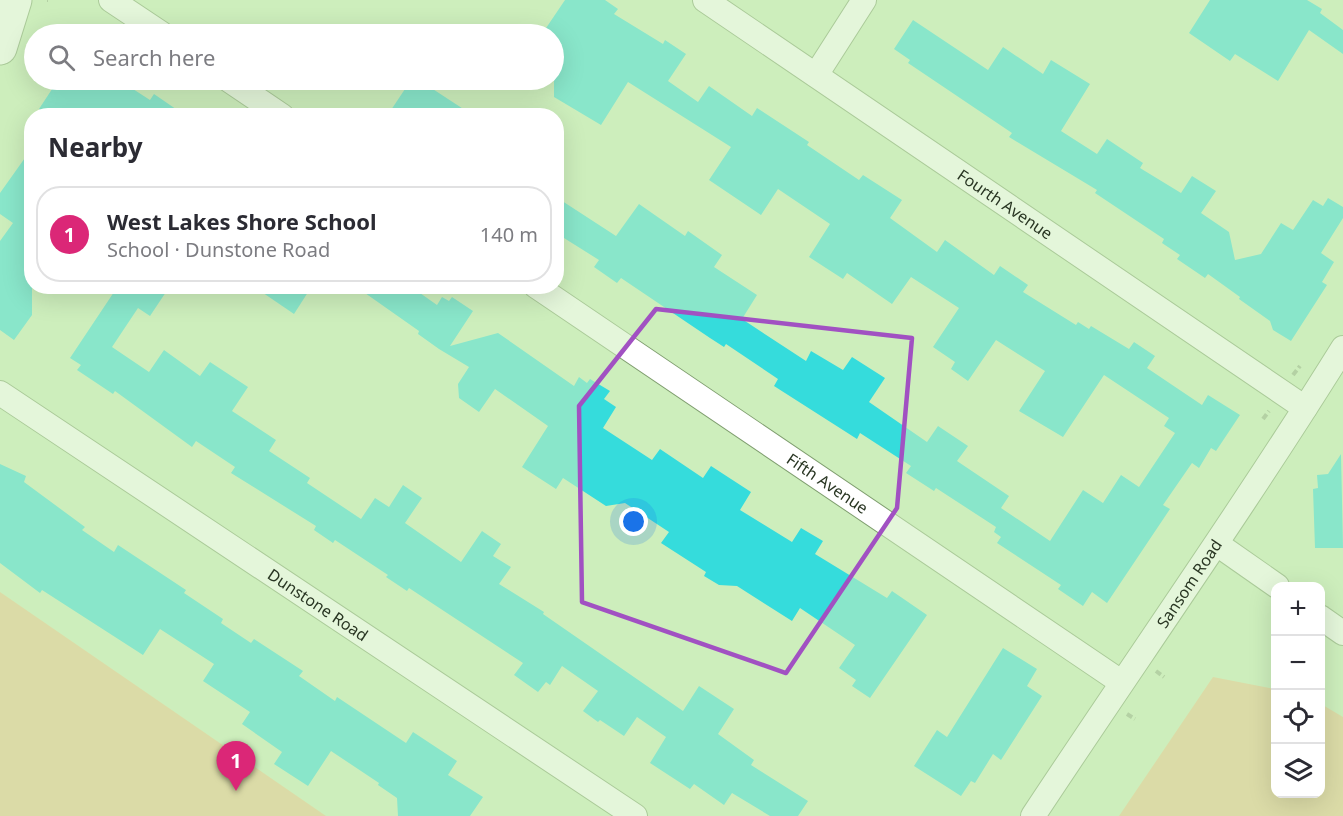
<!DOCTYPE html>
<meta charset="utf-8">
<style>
body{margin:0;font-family:"Noto Sans",sans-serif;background:#f2f2f3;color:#2b2b33}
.controls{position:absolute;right:18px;bottom:18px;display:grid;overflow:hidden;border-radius:12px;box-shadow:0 6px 24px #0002}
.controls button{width:54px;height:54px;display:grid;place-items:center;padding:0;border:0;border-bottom:2px solid #e1e1e2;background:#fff;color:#2b2b33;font:30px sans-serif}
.you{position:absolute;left:634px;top:522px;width:21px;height:21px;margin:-15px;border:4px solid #fff;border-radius:50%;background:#1a73e8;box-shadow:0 0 0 9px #1a73e833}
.badge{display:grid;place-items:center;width:39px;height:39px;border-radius:50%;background:#db2777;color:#fff;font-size:20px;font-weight:700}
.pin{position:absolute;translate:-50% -50px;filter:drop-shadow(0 2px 3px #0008)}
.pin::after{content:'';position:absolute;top:32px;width:21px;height:18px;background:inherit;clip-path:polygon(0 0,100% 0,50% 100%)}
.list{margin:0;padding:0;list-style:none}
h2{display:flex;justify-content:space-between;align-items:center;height:78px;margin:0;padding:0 24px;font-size:26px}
h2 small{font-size:20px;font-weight:400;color:#7c7c81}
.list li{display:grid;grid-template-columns:39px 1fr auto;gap:18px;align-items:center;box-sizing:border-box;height:96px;margin:0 12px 12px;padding:0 12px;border:2px solid #e1e1e2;border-radius:24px}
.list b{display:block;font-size:22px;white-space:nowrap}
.list p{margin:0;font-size:20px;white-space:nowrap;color:#7c7c81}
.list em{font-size:20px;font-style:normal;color:#7c7c81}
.icon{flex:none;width:33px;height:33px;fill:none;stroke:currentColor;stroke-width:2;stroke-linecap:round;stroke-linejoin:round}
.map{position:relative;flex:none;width:1343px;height:816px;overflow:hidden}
.search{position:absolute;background:#fff;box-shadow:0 6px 24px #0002;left:24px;top:24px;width:540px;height:66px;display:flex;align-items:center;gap:15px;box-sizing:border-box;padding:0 21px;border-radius:33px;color:#7c7c81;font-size:22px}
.panel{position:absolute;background:#fff;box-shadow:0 6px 24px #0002;left:24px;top:108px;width:540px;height:186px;border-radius:24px}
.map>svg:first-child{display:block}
.green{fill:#ecc48e}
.building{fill:#35dcdc}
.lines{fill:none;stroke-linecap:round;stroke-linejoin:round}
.street-casing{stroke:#809f70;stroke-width:26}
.secondary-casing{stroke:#809f70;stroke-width:35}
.path{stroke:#94ae87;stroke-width:4;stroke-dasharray:6 3;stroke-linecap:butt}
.street{stroke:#fff;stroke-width:24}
.secondary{stroke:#fff;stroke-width:33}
.marked{fill:none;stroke:#a151c2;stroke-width:4.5;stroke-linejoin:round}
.labels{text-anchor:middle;stroke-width:4.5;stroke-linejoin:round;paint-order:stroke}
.street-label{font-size:16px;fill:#293623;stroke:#fff}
</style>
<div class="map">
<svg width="1343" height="816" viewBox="0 0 1343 816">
<rect width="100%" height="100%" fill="#cdeebc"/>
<g class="green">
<polygon points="0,592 326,816 0,816"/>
<polygon points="1213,677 1275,689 1276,794 1320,794 1321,704 1343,717 1343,816 1119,816"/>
</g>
<g class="building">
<polygon points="565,0 605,0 618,9 614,14 663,44 665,40 686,54 668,81 698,102 709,86 752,116 757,108 809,142 807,145 859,180 863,175 902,200 890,218 937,252 945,240 994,275 1000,266 1028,285 1023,292 1076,325 1078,322 1089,329 1091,326 1129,349 1134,342 1155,356 1147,368 1202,405 1208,395 1240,415 1216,451 1211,448 1199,468 1192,463 1163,505 1170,509 1107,603 1092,592 1083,606 1058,589 1061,585 997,543 1001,537 994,532 996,527 936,488 934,491 906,473 911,466 860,433 857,439 774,386 778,379 726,344 724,347 710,338 621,278 617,283 594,267 599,260 556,233 556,197 616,236 639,204 685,236 688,231 722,255 714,267 757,295 742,319 806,361 811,351 843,370 852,357 885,378 869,402 927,442 938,426 968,446 957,461 1009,496 1001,508 1050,541 1083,490 1103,503 1121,475 1139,487 1175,433 1164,426 1169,418 1104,375 1063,437 1019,411 1045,371 996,340 968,381 951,369 955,362 933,347 959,308 911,277 892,304 847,273 843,279 809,257 830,224 778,189 761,215 709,180 731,147 628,82 601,125 554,97 554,34 542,34"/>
<polygon points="1210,0 1307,0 1322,9 1320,13 1343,30 1343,54 1309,30 1278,81 1235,54 1230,61 1189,33"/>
<polygon points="913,20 988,70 1003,47 1043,74 1051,60 1090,84 1061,131 1097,154 1107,139 1143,163 1140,168 1181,193 1192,176 1216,191 1201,213 1229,232 1235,260 1261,254 1281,223 1293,230 1313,200 1323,206 1328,198 1343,207 1343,218 1321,253 1334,262 1322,282 1327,285 1291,341 1273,330 1270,321 1239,299 1240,297 1208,274 1205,278 1177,259 1180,255 1162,243 1164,239 1095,193 1097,190 1009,137 1012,133 908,63 910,60 894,49"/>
<polygon points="58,80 119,80 150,100 154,94 186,116 48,116 39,109"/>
<polygon points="411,80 419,80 474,116 387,116"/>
<polygon points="32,148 32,315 14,340 0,330 0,241 13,223 0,214 0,193"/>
<polygon points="118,286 170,286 150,316 138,308 112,347 149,372 164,350 200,376 210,362 248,387 232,411 276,440 269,451 310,478 307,483 361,519 375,498 389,507 403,485 422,498 405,523 461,562 482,531 501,544 493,556 511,567 499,584 544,612 543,614 683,711 699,686 734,709 718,734 754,760 751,765 808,801 798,816 770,816 732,793 724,805 694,784 690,789 650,763 666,737 637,717 624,736 600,720 598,722 583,711 598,691 562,666 550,685 546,682 538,692 514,675 523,663 409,588 407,591 386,577 388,575 335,540 333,543 314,530 316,526 231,473 235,467 196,441 192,447 115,391 113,394 77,370 81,365 70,358"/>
<polygon points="253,286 312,286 294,314"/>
<polygon points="355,286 410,286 437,305 442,297 449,301 452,297 473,311 450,346 498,333 574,386 579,377 587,383 590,379 610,391 604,399 616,407 603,428 652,460 660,449 703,478 711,466 751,492 740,510 792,542 801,528 823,541 815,554 887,598 892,591 927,615 870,698 852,686 856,680 839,668 855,645 800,608 792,621 737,586 719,585 704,576 706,572 661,543 669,532 625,503 606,506 563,478 556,489 522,467 548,426 495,389 479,412 459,398 458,384 469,367 439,349 418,334 419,331"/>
<polygon points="1341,454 1343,548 1315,548 1313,489 1318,488 1317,475 1328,474"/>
<polygon points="0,464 26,476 24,482 85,527 82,530 114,552 118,545 186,590 184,593 223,619 221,623 251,643 254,639 303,671 299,676 335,701 337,697 406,743 413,732 457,761 448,775 483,797 470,816 398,816 397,798 378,785 379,783 331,751 308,786 274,764 282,752 242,724 250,712 203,681 214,664 160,629 143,655 42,590 40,593 0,563"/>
<polygon points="1003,648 1037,669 1027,686 1042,696 1001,760 993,754 975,783 971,781 961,796 914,766 937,730 947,737"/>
</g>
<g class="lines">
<defs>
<g id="street">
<polyline points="111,0 162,34"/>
<path id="s1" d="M705,0L1305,408"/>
<polyline points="816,75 864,0"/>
<polyline points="229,80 282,116"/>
<path id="s2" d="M536,286L1121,682"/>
<path id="s3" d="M0,393L635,816"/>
<polyline points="1217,544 1277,586"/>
<polyline points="1320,617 1343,633"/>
<path id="s4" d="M1033,816C1136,660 1244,507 1343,348"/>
</g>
<polyline id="secondary" points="0,48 15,0"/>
</defs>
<use href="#street" class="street-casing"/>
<use href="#secondary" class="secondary-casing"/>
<g class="path">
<polyline points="47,0 48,0"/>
<polyline points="1293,375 1300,366"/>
<polyline points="1263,419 1269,411"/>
<polyline points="1156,671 1164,677"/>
<polyline points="1127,714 1135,719"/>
</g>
<use href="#street" class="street"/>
<use href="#secondary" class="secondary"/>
</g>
<path d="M0 0H1343V816H0ZM656,309L912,338L897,508L786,673L582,602L579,406Z" fill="#cdeebc" fill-opacity=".55" fill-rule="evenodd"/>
<path class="marked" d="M656,309L912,338L897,508L786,673L582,602L579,406Z"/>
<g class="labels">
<g class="street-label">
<text dy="6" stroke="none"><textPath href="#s1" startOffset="363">Fourth Avenue</textPath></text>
<text dy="6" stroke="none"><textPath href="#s2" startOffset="352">Fifth Avenue</textPath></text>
<text dy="6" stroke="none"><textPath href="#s4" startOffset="280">Sansom Road</textPath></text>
<text dy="6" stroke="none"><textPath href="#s3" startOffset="382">Dunstone Road</textPath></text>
</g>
</g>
</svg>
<div class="controls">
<button>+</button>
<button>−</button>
<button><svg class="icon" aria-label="locate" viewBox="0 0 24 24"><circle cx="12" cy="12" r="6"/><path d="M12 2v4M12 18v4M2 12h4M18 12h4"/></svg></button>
<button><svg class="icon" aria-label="layers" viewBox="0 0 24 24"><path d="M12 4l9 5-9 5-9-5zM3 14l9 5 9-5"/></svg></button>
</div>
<div class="you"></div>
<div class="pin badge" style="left:236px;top:791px">1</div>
<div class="search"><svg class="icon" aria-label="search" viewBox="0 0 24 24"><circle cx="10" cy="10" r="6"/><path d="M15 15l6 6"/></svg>Search here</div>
<section class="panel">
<h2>Nearby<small></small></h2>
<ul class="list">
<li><span class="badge">1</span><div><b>West Lakes Shore School</b><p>School · Dunstone Road</p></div><em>140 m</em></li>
</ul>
</section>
</div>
